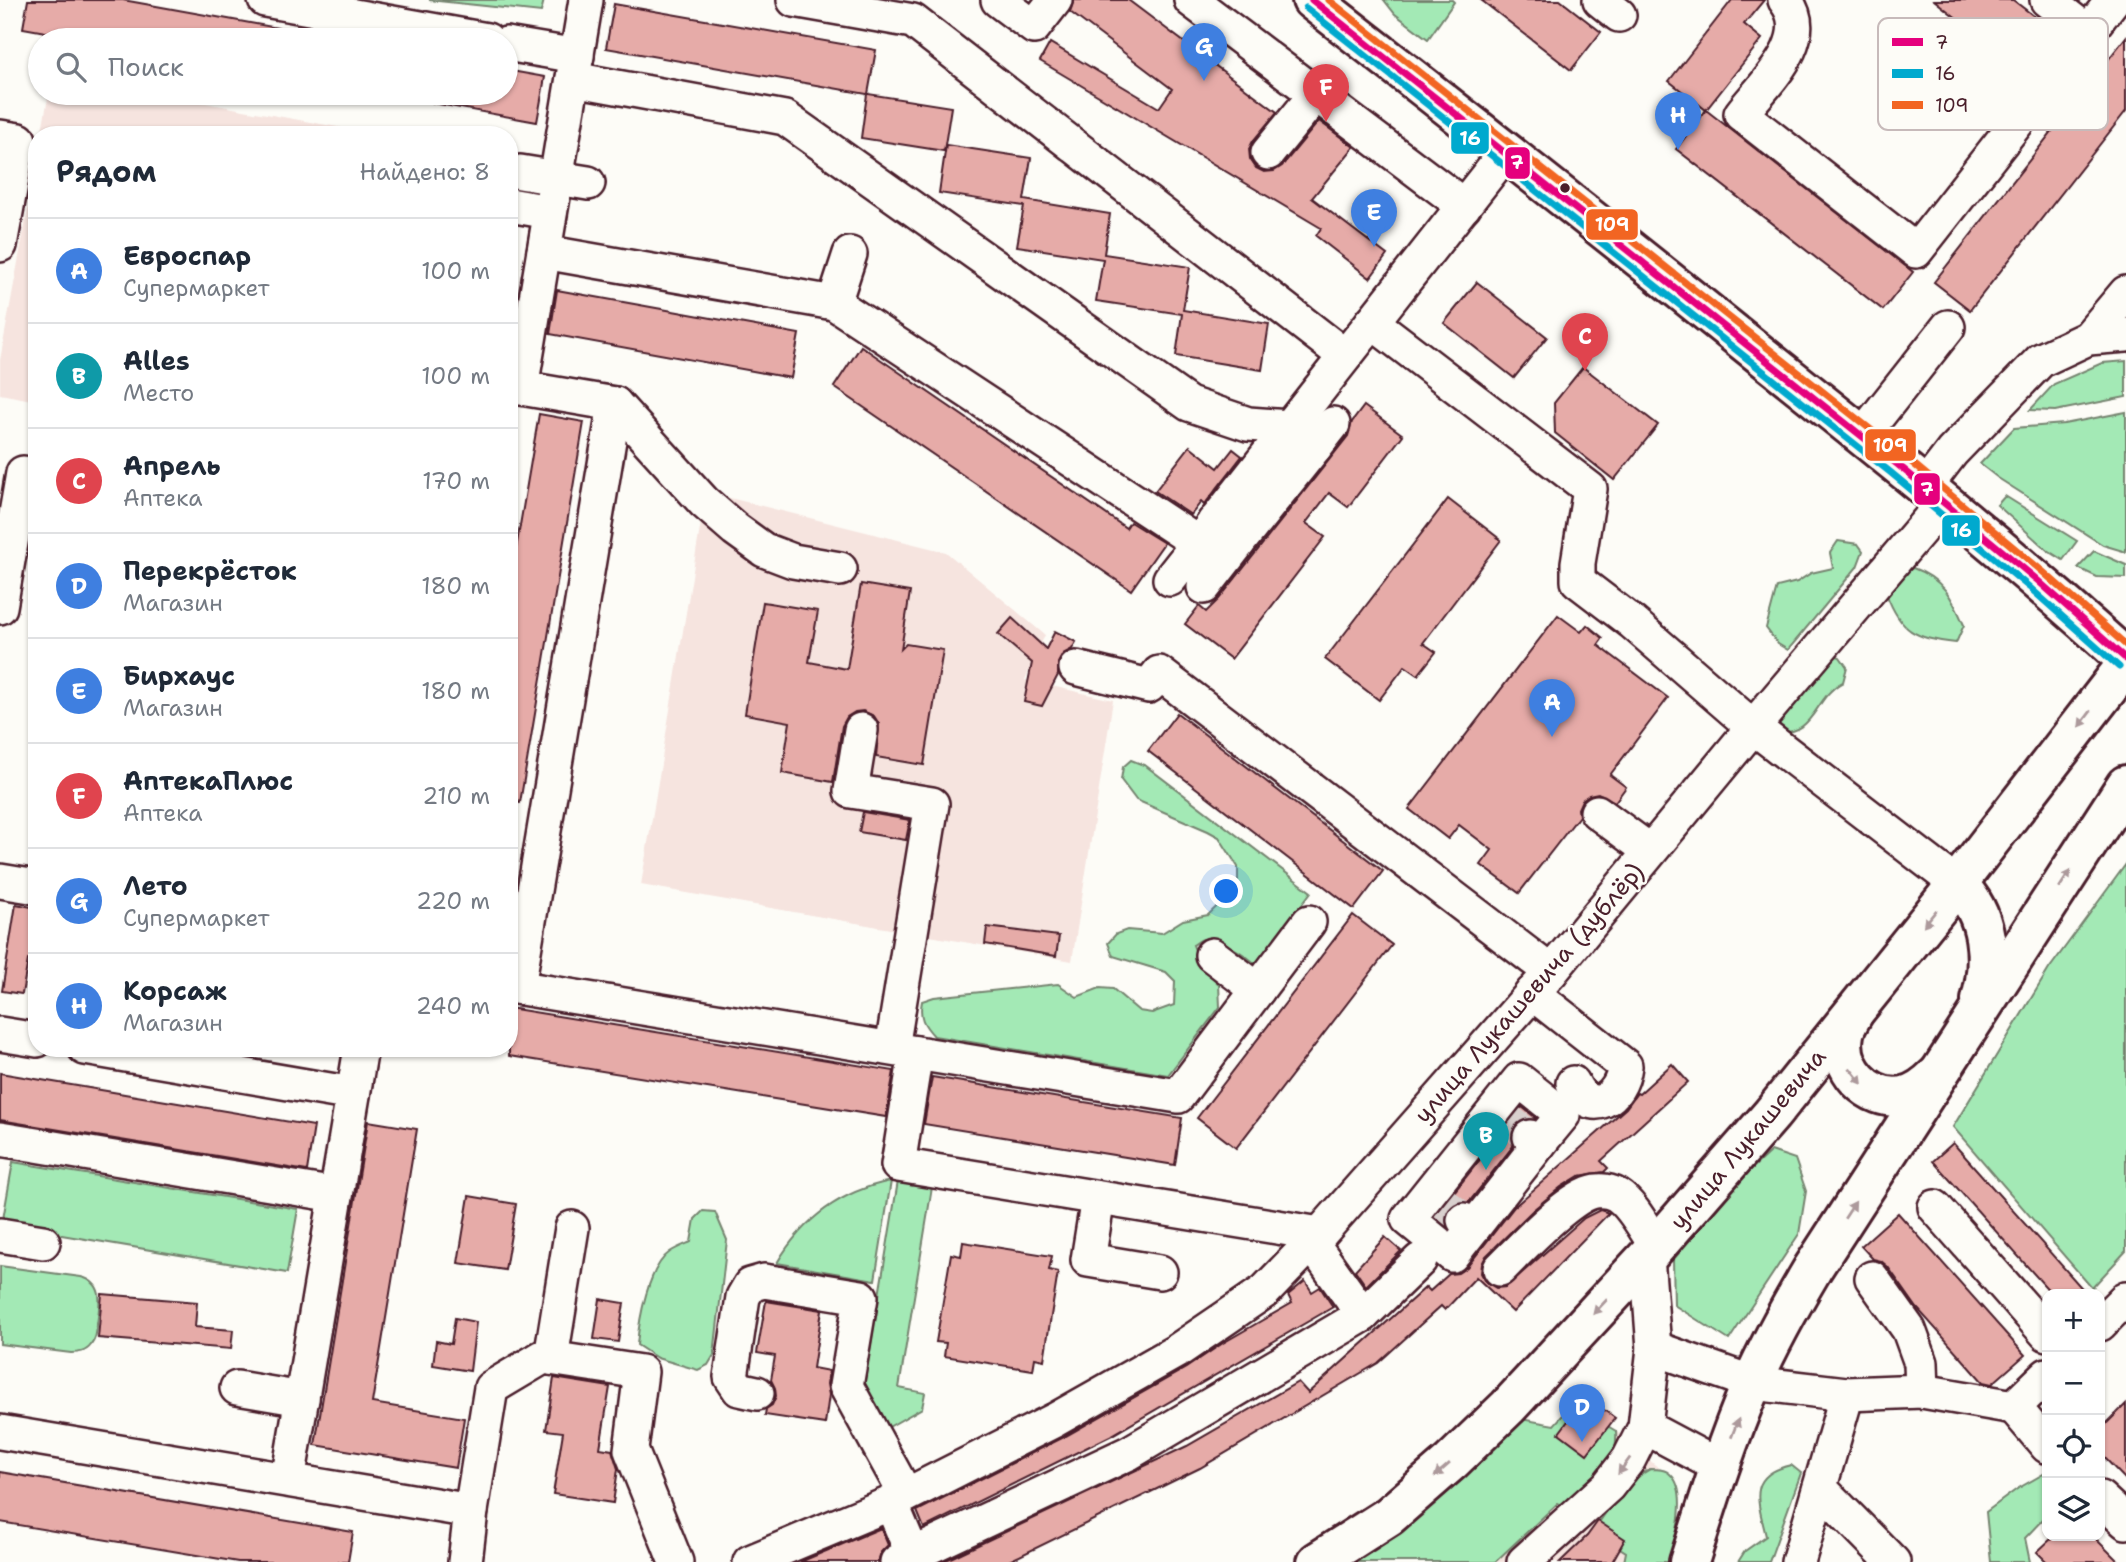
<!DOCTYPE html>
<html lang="ru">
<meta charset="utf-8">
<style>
body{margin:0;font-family:"Shantell Sans",sans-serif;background:#f2f2f3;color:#1f2937}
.controls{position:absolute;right:21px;bottom:21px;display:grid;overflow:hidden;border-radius:14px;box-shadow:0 2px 5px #0004}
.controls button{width:63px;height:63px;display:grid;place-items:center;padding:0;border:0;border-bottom:2px solid #e0e1e3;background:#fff;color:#1f2937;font:35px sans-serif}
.you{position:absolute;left:1227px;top:892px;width:24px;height:24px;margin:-18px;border:5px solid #fff;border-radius:50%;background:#1a73e8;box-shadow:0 0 0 10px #1a73e833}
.badge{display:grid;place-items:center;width:46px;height:46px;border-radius:50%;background:#0b8043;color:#fff;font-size:23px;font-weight:700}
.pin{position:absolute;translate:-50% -58px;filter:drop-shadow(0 2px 4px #0008)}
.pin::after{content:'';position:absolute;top:37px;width:24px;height:21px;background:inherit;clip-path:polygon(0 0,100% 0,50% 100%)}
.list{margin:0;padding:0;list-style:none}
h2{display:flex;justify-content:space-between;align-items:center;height:91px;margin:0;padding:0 28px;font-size:30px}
h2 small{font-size:23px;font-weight:400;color:#747a83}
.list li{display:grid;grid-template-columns:46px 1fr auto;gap:21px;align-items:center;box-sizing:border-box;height:105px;padding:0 28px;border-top:2px solid #e0e1e3}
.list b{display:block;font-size:26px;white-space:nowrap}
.list p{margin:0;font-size:23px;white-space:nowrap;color:#747a83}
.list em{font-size:23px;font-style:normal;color:#747a83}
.icon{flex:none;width:38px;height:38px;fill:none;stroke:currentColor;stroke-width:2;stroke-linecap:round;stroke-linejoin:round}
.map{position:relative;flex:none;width:2126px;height:1562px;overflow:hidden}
.search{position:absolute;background:#fff;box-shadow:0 2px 5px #0004;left:28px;top:28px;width:490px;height:77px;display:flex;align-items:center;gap:18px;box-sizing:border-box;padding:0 24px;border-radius:38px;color:#747a83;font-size:26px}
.panel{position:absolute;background:#fff;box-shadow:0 2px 5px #0004;left:28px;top:126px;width:490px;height:931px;border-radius:28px}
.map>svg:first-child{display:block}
.built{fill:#f6e4df}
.green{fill:#a3e9b5;stroke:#768470;stroke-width:2}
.building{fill:#e6aba8;stroke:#4a1f2b;stroke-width:2}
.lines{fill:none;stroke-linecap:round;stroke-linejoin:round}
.minor-tunnel{stroke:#d9d0ce;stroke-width:33;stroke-dasharray:33 17;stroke-linecap:butt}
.minor-casing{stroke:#4a1f2b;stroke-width:38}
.major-casing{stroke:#4a1f2b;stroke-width:44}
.minor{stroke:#fdfcf7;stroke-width:33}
.major{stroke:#fdfcf7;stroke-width:38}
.bus-1-casing{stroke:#fdfcf7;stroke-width:12}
.bus-2-casing{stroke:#fdfcf7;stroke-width:12}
.bus-3-casing{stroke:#fdfcf7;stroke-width:12}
.bus-1{stroke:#e5007d;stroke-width:7}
.bus-2{stroke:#00a9ce;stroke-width:7}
.bus-3{stroke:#f26522;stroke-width:7}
.oneway{fill:#ac999b}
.bus-dot{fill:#4a1f2b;stroke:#fdfcf7;stroke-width:2.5}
.labels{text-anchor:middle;stroke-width:5;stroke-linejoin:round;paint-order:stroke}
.street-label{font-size:24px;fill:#4a1f2b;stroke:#fdfcf7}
.key{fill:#fdfcf7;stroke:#c7baba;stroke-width:2}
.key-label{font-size:19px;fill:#4a1f2b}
.line-badge{stroke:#fdfcf7;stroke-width:2.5}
.badge-label{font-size:19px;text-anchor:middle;font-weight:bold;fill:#fff}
</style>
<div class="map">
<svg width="2126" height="1562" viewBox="0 0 2126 1562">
<rect width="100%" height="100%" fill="#fdfcf7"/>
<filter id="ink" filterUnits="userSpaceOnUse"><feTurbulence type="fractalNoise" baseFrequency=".0143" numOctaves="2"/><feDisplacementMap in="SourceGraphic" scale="14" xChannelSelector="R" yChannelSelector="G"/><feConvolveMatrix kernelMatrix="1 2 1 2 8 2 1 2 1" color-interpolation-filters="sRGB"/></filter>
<g filter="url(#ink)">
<g class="built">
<polygon points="49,93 151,93 381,135 41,135"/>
<polygon points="37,159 37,401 0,394 0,360"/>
<polygon points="706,492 946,552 1045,635 1025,680 1113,700 1072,961 641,885"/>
<polygon points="1616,1431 1661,1470 1650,1469 1594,1531 1626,1552 1624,1562 1495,1562 1559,1503 1610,1467 1617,1445"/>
</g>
<g class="green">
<polygon points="429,0 544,0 541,12"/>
<polygon points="1384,0 1452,0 1454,2 1428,39 1395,14"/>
<polygon points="2126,361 2126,397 2055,411 2030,410 2054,384 2102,363"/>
<polygon points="2126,412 2126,552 2103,545 1998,478 1980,464 2014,428 2064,424"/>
<polygon points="2005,496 2077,541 2063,560 2047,550 1997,505"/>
<polygon points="1838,541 1858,544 1863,551 1857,567 1788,650 1778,644 1766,628 1777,587 1797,582 1811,573 1833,568 1830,553"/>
<polygon points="2094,551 2126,565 2126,578 2097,577 2078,568"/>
<path d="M1913,568C1943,579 1952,597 1964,625L1956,643C1915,638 1901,633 1886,593L1896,576Z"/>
<path d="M1828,653L1840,657L1847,667L1843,682C1813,697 1816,738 1774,732L1780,704Z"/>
<path d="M1131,760L1146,766L1311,892L1256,965C1247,955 1217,936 1203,939C1201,939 1195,944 1193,945L1202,968L1219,984L1220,1007L1168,1075L934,1036C923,1024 919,1017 922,1001L934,997L1058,984L1077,997L1100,988L1113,989L1139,1011L1152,1013L1174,1005L1175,981L1166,972L1113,956L1108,943L1116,934L1127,930L1162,933L1183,920L1208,915L1233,891L1238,880V867L1219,837L1208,831L1136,800L1121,780L1123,767Z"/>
<polygon points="2126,864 2126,1251 2092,1288 1953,1127 2049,969"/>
<polygon points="1771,1151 1795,1159 1806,1191 1799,1234 1729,1340 1674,1305 1673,1260 1743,1177"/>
<polygon points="13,1162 298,1209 287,1273 2,1225"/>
<polygon points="900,1169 934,1175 899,1388 925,1393 922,1408 887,1428 864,1386"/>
<path d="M891,1181L875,1280L777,1263C803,1219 841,1191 891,1181Z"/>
<path d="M703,1211L715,1212L727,1240L714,1355L708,1365L698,1370L657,1358L637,1345C639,1320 648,1267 670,1252C676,1248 684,1245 691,1242L695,1219Z"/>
<path d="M0,1266L81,1277C105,1283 100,1304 97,1324C97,1331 96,1339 91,1345C86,1352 79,1353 71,1353L0,1344Z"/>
<path d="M1572,1405L1616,1431C1619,1469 1593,1485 1569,1509L1558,1503L1495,1562H1351L1521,1419L1554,1425Z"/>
<path d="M1791,1465L1801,1473L1769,1562H1738L1745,1551L1766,1536C1758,1502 1746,1475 1791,1465Z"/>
<path d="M1650,1469C1657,1469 1666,1469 1671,1475C1689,1492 1675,1541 1670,1562H1624L1626,1552L1593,1531C1610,1507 1624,1483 1650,1469Z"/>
<polygon points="2047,1472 2047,1515 2025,1538 2030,1562 1991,1562 1986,1512 2017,1489"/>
</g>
<g class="building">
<polygon points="28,0 123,0 289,30 288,40 90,40 23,28"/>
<polygon points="1074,0 1128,0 1277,112 1253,141 1249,149 1250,159 1256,168 1264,172 1274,171 1282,166 1319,121 1354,147 1312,198 1387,255 1370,278 1316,236 1321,228 1040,61 1050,43 1159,108 1172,89 1070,12"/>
<polygon points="1481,0 1560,0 1601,32 1571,70"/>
<polygon points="1732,0 1764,0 1744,24 1762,39 1706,110 1669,81"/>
<polygon points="1934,0 2013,0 2043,23 2012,62"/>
<polygon points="614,4 876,50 868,94 951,107 944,151 861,138 867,94 606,48"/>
<polygon points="2126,37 2126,111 1970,310 1934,282"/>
<polygon points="506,70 545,77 537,122 433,103 434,93 506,93"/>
<polygon points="1706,110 1913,272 1883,310 1676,149"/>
<polygon points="946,145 1031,158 1024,200 1110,214 1104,254 1190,267 1183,310 1269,324 1262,370 1176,356 1182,314 1096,301 1103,259 1017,246 1024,206 939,193"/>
<polygon points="1477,282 1547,337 1514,378 1444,323"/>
<polygon points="557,290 799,334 791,378 550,334"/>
<polygon points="861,346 1126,528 1130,522 1164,543 1131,590 834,387"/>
<polygon points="1583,367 1658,425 1614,480 1555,433 1554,403"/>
<polygon points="1364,406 1403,435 1348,507 1329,493 1306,523 1325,537 1231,659 1185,624 1199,606 1206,612 1219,599 1348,436 1352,422"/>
<polygon points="539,414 584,422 520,803 509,802 509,590"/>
<polygon points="1190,446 1218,468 1233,449 1242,456 1204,505 1201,502 1191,515 1155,491"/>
<polygon points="1448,499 1501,540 1423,643 1436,652 1418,675 1405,666 1379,700 1325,659"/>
<polygon points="861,584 910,592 901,649 906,644 943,650 924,765 876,757 879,724 874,716 863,711 855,712 847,717 842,726 833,782 782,773 790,722 745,714 763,602 818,611 809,662 847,669"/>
<polygon points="1558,615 1581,632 1587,625 1603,638 1598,645 1668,698 1610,775 1626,787 1615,802 1598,793 1589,795 1582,800 1578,809 1579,816 1519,893 1481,865 1492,850 1459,825 1448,839 1409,809"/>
<polygon points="1012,618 1046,649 1055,631 1076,642 1072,649 1063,654 1058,663 1058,675 1042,706 1024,702 1032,663 998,634"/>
<polygon points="1177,713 1383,871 1354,909 1148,751"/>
<polygon points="863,812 910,820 906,840 859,832"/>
<polygon points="16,904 37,908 37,961 28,960 22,994 2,991"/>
<polygon points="1353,915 1392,945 1236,1148 1197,1118"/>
<polygon points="987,927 1059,936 1056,956 985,944"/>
<polygon points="509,1008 894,1071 886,1117 509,1056"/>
<polygon points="1672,1064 1688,1082 1601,1161 1608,1168 1604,1172 1579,1176 1561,1187 1533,1210 1486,1256 1482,1264 1481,1273 1486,1282 1496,1288 1506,1287 1584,1218 1600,1210 1609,1213 1513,1312 1476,1277 1445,1310 1441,1306 1378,1363 1200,1468 1007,1562 942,1562 1187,1446 1298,1382 1308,1393 1426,1287 1430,1291 1449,1274 1458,1273 1467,1267 1514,1207 1626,1108 1637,1093 1639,1094"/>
<polygon points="0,1073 314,1126 307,1171 0,1120"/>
<polygon points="932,1077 1182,1118 1175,1165 924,1124"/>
<polygon points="1522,1107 1536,1118 1523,1119 1515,1125 1511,1135 1513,1146 1469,1202 1457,1202 1449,1208 1445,1218 1446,1225 1435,1216"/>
<polygon points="368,1121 417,1129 372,1403 464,1418 456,1468 315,1445"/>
<polygon points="1953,1143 2087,1294 2052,1294 1933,1161"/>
<polygon points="469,1196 516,1204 505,1270 458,1263"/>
<polygon points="1898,1213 2025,1355 1992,1384 1983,1382 1917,1308 1888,1267 1881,1261 1873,1259 1861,1246"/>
<polygon points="1385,1237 1401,1251 1366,1286 1355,1270"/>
<polygon points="963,1242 1052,1256 1049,1270 1058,1272 1044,1360 1035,1358 1033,1370 944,1356 946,1343 936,1342 951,1254 961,1256"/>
<polygon points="1305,1281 1312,1292 1320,1287 1333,1307 1112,1435 924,1528 917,1511 1064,1437 1186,1368 1223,1343 1292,1303 1288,1295"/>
<polygon points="102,1294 197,1302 195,1327 233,1330 231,1349 98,1338"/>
<polygon points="600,1299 624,1303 618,1342 594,1339"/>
<polygon points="766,1301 822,1310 813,1368 829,1371 827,1384 829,1395 825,1424 765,1415 766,1409 772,1405 776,1396 775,1388 771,1380 775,1356 757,1353"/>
<polygon points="455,1318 476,1322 470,1371 433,1365 436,1341 451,1344"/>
<polygon points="554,1378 610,1387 600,1448 612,1450 618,1469 613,1503 553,1494 563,1432 546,1430"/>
<polygon points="1586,1397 1615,1418 1587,1454 1559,1433"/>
<polygon points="2126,1404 2126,1480 2100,1453 2100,1430"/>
<polygon points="0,1472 353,1532 348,1562 238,1562 0,1522"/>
<polygon points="1598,1521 1625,1539 1612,1562 1560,1562 1587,1536"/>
<polygon points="881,1528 888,1545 881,1552 878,1562 800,1562"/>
<polygon points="2054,1536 2093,1536 2119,1562 2047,1562 2037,1552"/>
</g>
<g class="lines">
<g class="minor-tunnel">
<polyline points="1507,1119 1530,1137"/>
<polyline points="1442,1202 1464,1220"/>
</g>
<defs>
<g id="minor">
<polyline points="265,0 487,40"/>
<polyline points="794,0 913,21 1345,356"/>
<polyline points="998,0 1034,27 1055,0"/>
<polyline points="1191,0 1464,206"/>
<polyline points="1600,0 1619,15"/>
<path d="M1785,0C1816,39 1764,84 1741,114L1916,251L2113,0"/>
<polyline points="2047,0 2088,32"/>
<polyline points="506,44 577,56"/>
<polyline points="573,79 785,118 1189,404 1248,424 1290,427 1315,447 1239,542 1214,522"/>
<polyline points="0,137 19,140 0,245"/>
<polyline points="1268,153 1316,94"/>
<polyline points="520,172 588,183"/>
<polyline points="509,205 550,212"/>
<polyline points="544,252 834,303 1198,543"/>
<polyline points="834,303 850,254"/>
<polyline points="1372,322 1590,489 1578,563 1578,581 1633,623 1753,727 1957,884"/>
<polyline points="2088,338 2126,293"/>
<polyline points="615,404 704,502 735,529 764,550 793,561 840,569"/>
<polyline points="1862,436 1948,327"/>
<polyline points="1315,447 1333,424"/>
<polyline points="1926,486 1952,452 2041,360 2088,338 2126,335"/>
<polyline points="1170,579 1506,152"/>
<polyline points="1204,587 1239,542"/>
<polyline points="0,607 23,473 37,476"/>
<polyline points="1076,668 1149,686 1159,673 1551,972"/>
<polyline points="861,730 851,791 932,804 892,1048"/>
<polyline points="1597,812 1650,851"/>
<polyline points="0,881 37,887"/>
<polyline points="1212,955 1258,990"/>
<polyline points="509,986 1178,1096 1309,922"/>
<polyline points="518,987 615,404 521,388 586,0"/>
<path d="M1532,993L1625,1066C1621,1099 1590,1119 1573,1083"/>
<polyline points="0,1034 37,1040"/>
<polyline points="85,1048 353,1094"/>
<polyline points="916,1053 898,1165 1320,1234"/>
<polyline points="0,1139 336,1195"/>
<polyline points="1098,1198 1088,1260 1160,1272"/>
<polyline points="1935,1207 2047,1334"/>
<polyline points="1464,1220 1474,1227 1539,1144 1530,1137"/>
<polyline points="1474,1227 1452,1255 1408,1219 1519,1080 1563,1115 1539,1144"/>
<polyline points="0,1235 43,1242"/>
<polyline points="1312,1243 1363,1315"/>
<path d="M1500,1269C1520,1249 1570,1195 1596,1191C1603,1190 1610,1191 1617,1195C1633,1205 1645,1230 1656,1246"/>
<polyline points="1872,1278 1909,1330 1921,1363 1922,1391"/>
<polyline points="2100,1324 2126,1298"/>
<polyline points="1654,1348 1753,1383 1847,1394 1922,1391 2014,1407"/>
<polyline points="551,1358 572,1228"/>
<polyline points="2047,1375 2014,1407 2047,1446"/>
<polyline points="237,1388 302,1399"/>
<polyline points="757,1393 739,1389 731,1377 743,1297 750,1285 764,1281 861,1297 846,1386 906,1495"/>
<polyline points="1645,1427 1720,1467"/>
<polyline points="0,1432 471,1511 465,1562"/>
<polyline points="288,1480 361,1048"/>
<polyline points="1820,1488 1893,1562"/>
<polyline points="2100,1498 2126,1522"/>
<polyline points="891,1503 913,1555"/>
<polyline points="471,1511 491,1388 543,1357 641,1372 631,1450 676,1562"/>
<polyline points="750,1562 891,1503 1055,1420 1177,1351 1265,1291 1320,1234 1551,972 1753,727 1945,501"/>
<polyline points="897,1562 1129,1453 1363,1315 1420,1260"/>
<polyline points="1524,1562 1608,1486 1629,1459 1645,1427 1654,1348 1647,1257"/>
<polyline points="1798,1562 1847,1394"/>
</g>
<g id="major">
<path d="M1312,0C1461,116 1609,233 1756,351C1882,451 2007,551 2126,659"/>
<path d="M1957,884C1989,914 1992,960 1981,1000"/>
<path d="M1853,1014C1850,1020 1845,1027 1844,1034C1838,1068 1868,1102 1904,1096C1917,1093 1927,1085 1936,1076"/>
<polyline points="1317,1562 1389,1516 1451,1462 1508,1407 1647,1257 1772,1114 1957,884 2126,665"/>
<path d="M1689,1562C1708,1502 1727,1441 1752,1383C1770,1343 1791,1305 1813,1268L2126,785"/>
</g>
</defs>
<use href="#minor" class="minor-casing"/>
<use href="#major" class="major-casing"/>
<use href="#minor" class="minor"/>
<use href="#major" class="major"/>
<defs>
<polyline id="bus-1" points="1312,0 1897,464 2036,579 2126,659"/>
<polyline id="bus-2" points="1306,8 1890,472 2029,587 2119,667"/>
<polyline id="bus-3" points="1329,0 1904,456 2042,571 2126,645"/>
</defs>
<use href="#bus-1" class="bus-1-casing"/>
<use href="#bus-2" class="bus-2-casing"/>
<use href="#bus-3" class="bus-3-casing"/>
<use href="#bus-1" class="bus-1"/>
<use href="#bus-2" class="bus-2"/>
<use href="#bus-3" class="bus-3"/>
</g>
<defs><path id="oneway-solid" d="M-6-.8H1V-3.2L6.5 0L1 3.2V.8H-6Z" transform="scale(1.75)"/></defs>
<g class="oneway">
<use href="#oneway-solid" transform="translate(2085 719) rotate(127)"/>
<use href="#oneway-solid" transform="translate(2065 879) rotate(-57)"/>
<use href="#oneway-solid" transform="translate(1930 918) rotate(129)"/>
<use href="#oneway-solid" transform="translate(1856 1076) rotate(52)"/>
<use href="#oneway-solid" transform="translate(1850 1210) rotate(-57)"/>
<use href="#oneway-solid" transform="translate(1600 1307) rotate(133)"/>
<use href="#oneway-solid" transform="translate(1735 1428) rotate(-69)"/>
<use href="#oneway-solid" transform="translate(1624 1466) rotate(126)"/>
<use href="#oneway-solid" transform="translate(1442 1470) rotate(139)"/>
</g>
</g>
<circle class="bus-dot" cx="1565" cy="188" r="6"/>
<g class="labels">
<g class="street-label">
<text transform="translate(1529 993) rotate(-49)" y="8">улица Лукашевича (дублёр)</text>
<text transform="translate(1748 1139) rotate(-50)" y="8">улица Лукашевича</text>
</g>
</g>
<rect x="1878" y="18" width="230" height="112" rx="10" class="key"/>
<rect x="1892" y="38" width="31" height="8" fill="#e5007d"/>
<rect x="1892" y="69" width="31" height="9" fill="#00a9ce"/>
<rect x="1892" y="101" width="31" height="8" fill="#f26522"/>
<g class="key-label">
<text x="1935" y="49">7</text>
<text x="1935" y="80">16</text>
<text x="1935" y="112">109</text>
</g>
<g class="line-badge">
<rect x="1450" y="121" width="40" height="34" rx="7" fill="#00a9ce"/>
<rect x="1504" y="146" width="27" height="34" rx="7" fill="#e5007d"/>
<rect x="1585" y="208" width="54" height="33" rx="7" fill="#f26522"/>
<rect x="1864" y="428" width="53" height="34" rx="7" fill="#f26522"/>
<rect x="1913" y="472" width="28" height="34" rx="7" fill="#e5007d"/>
<rect x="1941" y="514" width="40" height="33" rx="7" fill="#00a9ce"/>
</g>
<g class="badge-label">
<text x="1470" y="145">16</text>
<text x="1517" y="169">7</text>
<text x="1612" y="231">109</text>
<text x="1890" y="452">109</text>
<text x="1927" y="496">7</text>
<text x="1961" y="537">16</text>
</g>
</svg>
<div class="controls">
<button>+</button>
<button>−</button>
<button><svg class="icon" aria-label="locate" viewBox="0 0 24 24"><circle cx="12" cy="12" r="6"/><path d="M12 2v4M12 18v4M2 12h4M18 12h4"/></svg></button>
<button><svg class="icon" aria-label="layers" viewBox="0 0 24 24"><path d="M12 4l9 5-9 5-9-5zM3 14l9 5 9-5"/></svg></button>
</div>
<div class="you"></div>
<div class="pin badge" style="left:1552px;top:737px;background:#3f7fe0">A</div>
<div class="pin badge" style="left:1486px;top:1170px;background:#0f9aa8">B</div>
<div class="pin badge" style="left:1585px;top:371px;background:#e0444e">C</div>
<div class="pin badge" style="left:1582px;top:1442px;background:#3f7fe0">D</div>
<div class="pin badge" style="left:1374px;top:247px;background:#3f7fe0">E</div>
<div class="pin badge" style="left:1326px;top:122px;background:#e0444e">F</div>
<div class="pin badge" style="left:1204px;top:81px;background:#3f7fe0">G</div>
<div class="pin badge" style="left:1678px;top:150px;background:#3f7fe0">H</div>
<div class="search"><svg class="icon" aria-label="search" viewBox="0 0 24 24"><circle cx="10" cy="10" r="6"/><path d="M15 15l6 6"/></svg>Поиск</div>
<section class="panel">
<h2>Рядом<small>Найдено: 8</small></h2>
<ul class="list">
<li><span class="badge" style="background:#3f7fe0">A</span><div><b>Евроспар</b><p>Супермаркет</p></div><em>100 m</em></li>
<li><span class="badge" style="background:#0f9aa8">B</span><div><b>Alles</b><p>Место</p></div><em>100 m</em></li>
<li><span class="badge" style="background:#e0444e">C</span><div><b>Апрель</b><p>Аптека</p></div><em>170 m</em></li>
<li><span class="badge" style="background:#3f7fe0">D</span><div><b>Перекрёсток</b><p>Магазин</p></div><em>180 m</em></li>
<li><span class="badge" style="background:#3f7fe0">E</span><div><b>Бирхаус</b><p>Магазин</p></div><em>180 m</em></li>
<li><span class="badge" style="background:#e0444e">F</span><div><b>АптекаПлюс</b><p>Аптека</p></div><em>210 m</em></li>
<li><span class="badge" style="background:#3f7fe0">G</span><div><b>Лето</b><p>Супермаркет</p></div><em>220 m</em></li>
<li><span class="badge" style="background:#3f7fe0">H</span><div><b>Корсаж</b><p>Магазин</p></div><em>240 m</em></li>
</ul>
</section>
</div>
